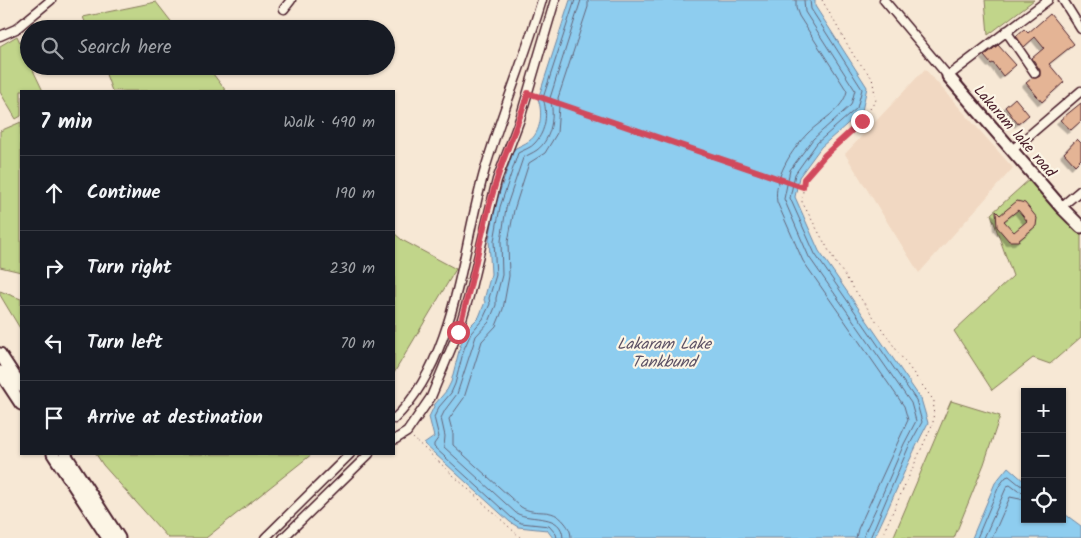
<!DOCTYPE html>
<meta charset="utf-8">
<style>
body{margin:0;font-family:Kalam,sans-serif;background:#242831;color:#f1f3f6}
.controls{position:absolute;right:15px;bottom:15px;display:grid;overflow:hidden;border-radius:0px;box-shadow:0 1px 4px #0004}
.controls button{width:45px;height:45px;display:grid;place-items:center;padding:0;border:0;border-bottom:1px solid #363941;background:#171b24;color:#f1f3f6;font:25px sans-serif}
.stop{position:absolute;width:15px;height:15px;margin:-11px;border:4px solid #d1495b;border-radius:50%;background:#fff}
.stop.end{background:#d1495b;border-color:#fff;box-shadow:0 1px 5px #0008}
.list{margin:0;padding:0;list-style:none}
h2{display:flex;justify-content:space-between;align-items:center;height:65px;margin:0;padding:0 20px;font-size:21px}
h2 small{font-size:16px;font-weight:400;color:#9ea1a6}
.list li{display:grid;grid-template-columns:32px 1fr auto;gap:15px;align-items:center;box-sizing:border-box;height:75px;padding:0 20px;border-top:1px solid #363941}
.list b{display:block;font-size:19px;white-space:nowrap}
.list em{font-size:16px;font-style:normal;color:#9ea1a6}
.icon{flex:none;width:28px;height:28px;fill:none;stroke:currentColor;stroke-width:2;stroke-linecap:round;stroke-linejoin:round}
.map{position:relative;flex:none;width:1081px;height:538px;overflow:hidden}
.search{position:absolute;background:#171b24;box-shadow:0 1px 4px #0004;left:20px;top:20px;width:375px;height:55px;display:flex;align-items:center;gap:12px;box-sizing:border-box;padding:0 18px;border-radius:28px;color:#9ea1a6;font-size:19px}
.panel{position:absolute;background:#171b24;box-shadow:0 1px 4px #0004;left:20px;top:90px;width:375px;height:365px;border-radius:0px}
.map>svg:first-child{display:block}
.built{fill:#f1d8c2}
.green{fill:#c1d58a;stroke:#867a5a}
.water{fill:#8ecdef;stroke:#7387a1}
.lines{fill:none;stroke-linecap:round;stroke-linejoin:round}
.shore{stroke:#656579;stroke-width:1}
.building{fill:#e4b495;stroke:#4a1f2b;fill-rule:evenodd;filter:url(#shadow)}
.street-casing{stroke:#4a1f2b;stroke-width:11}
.secondary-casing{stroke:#4a1f2b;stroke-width:15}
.path{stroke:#4a1f2b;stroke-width:1;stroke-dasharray:1 4;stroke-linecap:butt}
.street{stroke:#fcf5e5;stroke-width:8}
.secondary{stroke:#fcf5e5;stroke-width:11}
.route{stroke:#d1495b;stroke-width:6}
.labels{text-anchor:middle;stroke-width:4.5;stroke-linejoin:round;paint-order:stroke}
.street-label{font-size:15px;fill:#4a1f2b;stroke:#fcf5e5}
.water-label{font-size:16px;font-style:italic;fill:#5e5366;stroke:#fcf5e5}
</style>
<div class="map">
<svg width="1081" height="538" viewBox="0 0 1081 538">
<defs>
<filter id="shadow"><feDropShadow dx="-3.5" dy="3.5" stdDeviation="0" flood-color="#0004"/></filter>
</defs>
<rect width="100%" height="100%" fill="#f7e8d5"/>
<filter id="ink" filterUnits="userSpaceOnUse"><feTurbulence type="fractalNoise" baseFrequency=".02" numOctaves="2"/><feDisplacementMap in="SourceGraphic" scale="10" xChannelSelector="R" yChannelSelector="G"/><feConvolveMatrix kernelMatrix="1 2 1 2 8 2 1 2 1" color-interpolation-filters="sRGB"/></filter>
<g filter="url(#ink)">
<polygon class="built" points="925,69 1013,168 919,273 845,154"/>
<g class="green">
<polygon points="985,0 1034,0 988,35"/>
<polygon points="156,2 177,29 88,29 83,17"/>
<polygon points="17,36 29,62 29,66 31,66 43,91 21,91 21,116 16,119 0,92 0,46"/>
<polygon points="103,66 207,66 226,91 112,91"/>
<polygon points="21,122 21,272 0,267 0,131"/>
<polygon points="1031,178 1081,231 1081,337 1050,364 1033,358 992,390 954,331 1013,276 991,214"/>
<polygon points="394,233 402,240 456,269 394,373"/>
<polygon points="0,291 21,299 21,330 0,295"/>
<polygon points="951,401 1000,416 984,464 954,538 893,538"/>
<polygon points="96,454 312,454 206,538 168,538 103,465"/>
</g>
<g class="water">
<path d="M570,0H815V6L867,87L862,111L821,147L799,177L795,197L819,251L921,399L928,423C908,460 893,500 874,538H553L547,530L518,527L510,522L424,444L434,437L429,417L435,404L447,390L451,382L460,347L466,330L479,317L485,302L484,300L491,274L489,240L495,206L514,149C519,146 525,144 529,141C541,133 543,112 538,99Z"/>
<polygon points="1008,467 1025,482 1025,519 1062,519 1062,512 1081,526 1081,538 972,538 995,483"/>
</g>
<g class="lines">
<g class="shore">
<path d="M796,0V8L799,16L847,91C843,110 821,120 808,133C792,149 773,178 777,202L803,261L904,406L908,420L858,529L856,538"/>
<polyline points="804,0 805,12 855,90 851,105 813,139 790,170 784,199 809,257 911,403 916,421 904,444 879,502 865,532 864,538"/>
<polyline points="810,0 811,9 862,89 857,108 817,143 795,174 790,198 815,254 916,400 922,422 909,446 870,538"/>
<path d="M557,538L556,534L549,526L521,523L512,518L434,447V444L439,437L434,417L439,407L451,393L455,384L464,349L471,333L483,319L490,304L489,298L496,275L494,241L500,207L518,153C523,150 531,148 535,143C546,131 548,113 543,98L575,0"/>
<path d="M563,538C562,512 532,522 516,513L444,447L445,436L441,418L445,410L457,394L476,336L489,322L496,305V298L502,275L501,241L506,208L523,158C527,155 533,153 537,150C552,139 555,114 550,98L581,0"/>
<path d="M571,538C571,532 569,528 565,523C551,505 537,517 521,507L453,445V434L449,419L464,398L482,341L496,326L503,309L509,276L508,242L514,210L529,163L545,153L557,133L559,106L558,98L588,7V0"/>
<polyline points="977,538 999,486 1006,477 1009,476 1020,485 1025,486"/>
<polyline points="984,538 1007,486 1010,485 1018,491 1025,492"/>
<polyline points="992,538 1010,497 1025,500"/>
</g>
</g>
<g class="building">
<polygon points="1050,14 1074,44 1049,64 1064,82 1042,102 1026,83 1032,78 1036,78 1040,76 1040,70 1032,58 1044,48 1035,37 1024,47 1016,36 1024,29 1028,33"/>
<polygon points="998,45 1016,65 1003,76 993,63 991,64 984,56"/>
<polygon points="1015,98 1029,115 1018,124 1005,107"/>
<polygon points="1081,103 1081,121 1071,130 1060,120"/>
<polygon points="1077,139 1081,143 1081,159 1075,165 1064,153"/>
<path d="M1017,201L1025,203L1037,218L1036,226L1018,241H1009L997,227L996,211L1000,215ZM1018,210L1027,221L1014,232L1004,221Z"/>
</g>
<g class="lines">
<defs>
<g id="street">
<polyline points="884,0 948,76 1048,0"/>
<polyline points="1063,0 1081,29"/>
<polyline points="284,9 291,0"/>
<polyline points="1006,31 1035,73"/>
<polyline points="0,36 16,29 51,0"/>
<polyline points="1012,150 1081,91"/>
<polyline points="1061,207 1081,190"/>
<path d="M394,419C456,360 462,248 485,169C502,112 525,57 542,0"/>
<polyline points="394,440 407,432 431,397 458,332 469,296 497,180 520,119 555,0"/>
<polyline points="265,538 350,454"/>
<polyline points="283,538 369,454"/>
</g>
<g id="secondary">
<polyline points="948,76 1061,207 1081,227"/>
<polyline points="0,354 21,386"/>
<polyline points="0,372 21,404"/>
<polyline points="53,454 108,538"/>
<polyline points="65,454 119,538"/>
</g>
</defs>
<use href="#street" class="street-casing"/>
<use href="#secondary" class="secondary-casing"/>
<g class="path">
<polyline points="822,0 854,56 872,78 876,100 862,121 825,155 804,179 802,202 834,260 900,355 934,401 933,423 881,538"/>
<polyline points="537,95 803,187"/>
<polyline points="413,438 521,538"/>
</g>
<use href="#street" class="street"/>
<use href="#secondary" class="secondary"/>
</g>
</g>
<g class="lines" filter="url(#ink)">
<path class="route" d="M458,332C473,282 481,229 497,179C506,150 519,122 528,93L803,187L804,179L825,155L862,121"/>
</g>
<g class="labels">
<g class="street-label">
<text transform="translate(1015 131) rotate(49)" y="5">Lakaram lake road</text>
</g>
<g class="water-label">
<text x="664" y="349">Lakaram Lake<tspan x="664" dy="18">Tankbund</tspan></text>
</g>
</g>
</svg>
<div class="controls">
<button>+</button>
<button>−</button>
<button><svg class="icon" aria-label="locate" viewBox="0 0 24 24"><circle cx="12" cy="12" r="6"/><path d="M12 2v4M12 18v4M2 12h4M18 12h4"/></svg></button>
</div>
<div class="stop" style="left:458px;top:332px"></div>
<div class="stop end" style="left:862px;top:121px"></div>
<div class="search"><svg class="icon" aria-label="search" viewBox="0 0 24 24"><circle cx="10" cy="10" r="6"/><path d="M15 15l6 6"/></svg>Search here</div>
<section class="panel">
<h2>7 min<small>Walk · 490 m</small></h2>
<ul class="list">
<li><svg class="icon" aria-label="ahead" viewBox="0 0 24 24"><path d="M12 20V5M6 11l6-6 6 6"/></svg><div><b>Continue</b></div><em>190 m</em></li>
<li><svg class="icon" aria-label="right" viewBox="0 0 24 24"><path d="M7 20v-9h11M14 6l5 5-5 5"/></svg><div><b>Turn right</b></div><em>230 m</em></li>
<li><svg class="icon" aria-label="left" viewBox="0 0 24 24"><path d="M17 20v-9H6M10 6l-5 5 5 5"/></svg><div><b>Turn left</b></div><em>70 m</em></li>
<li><svg class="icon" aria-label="arrive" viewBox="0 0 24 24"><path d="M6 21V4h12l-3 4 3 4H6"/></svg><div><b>Arrive at destination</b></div></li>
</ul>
</section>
</div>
